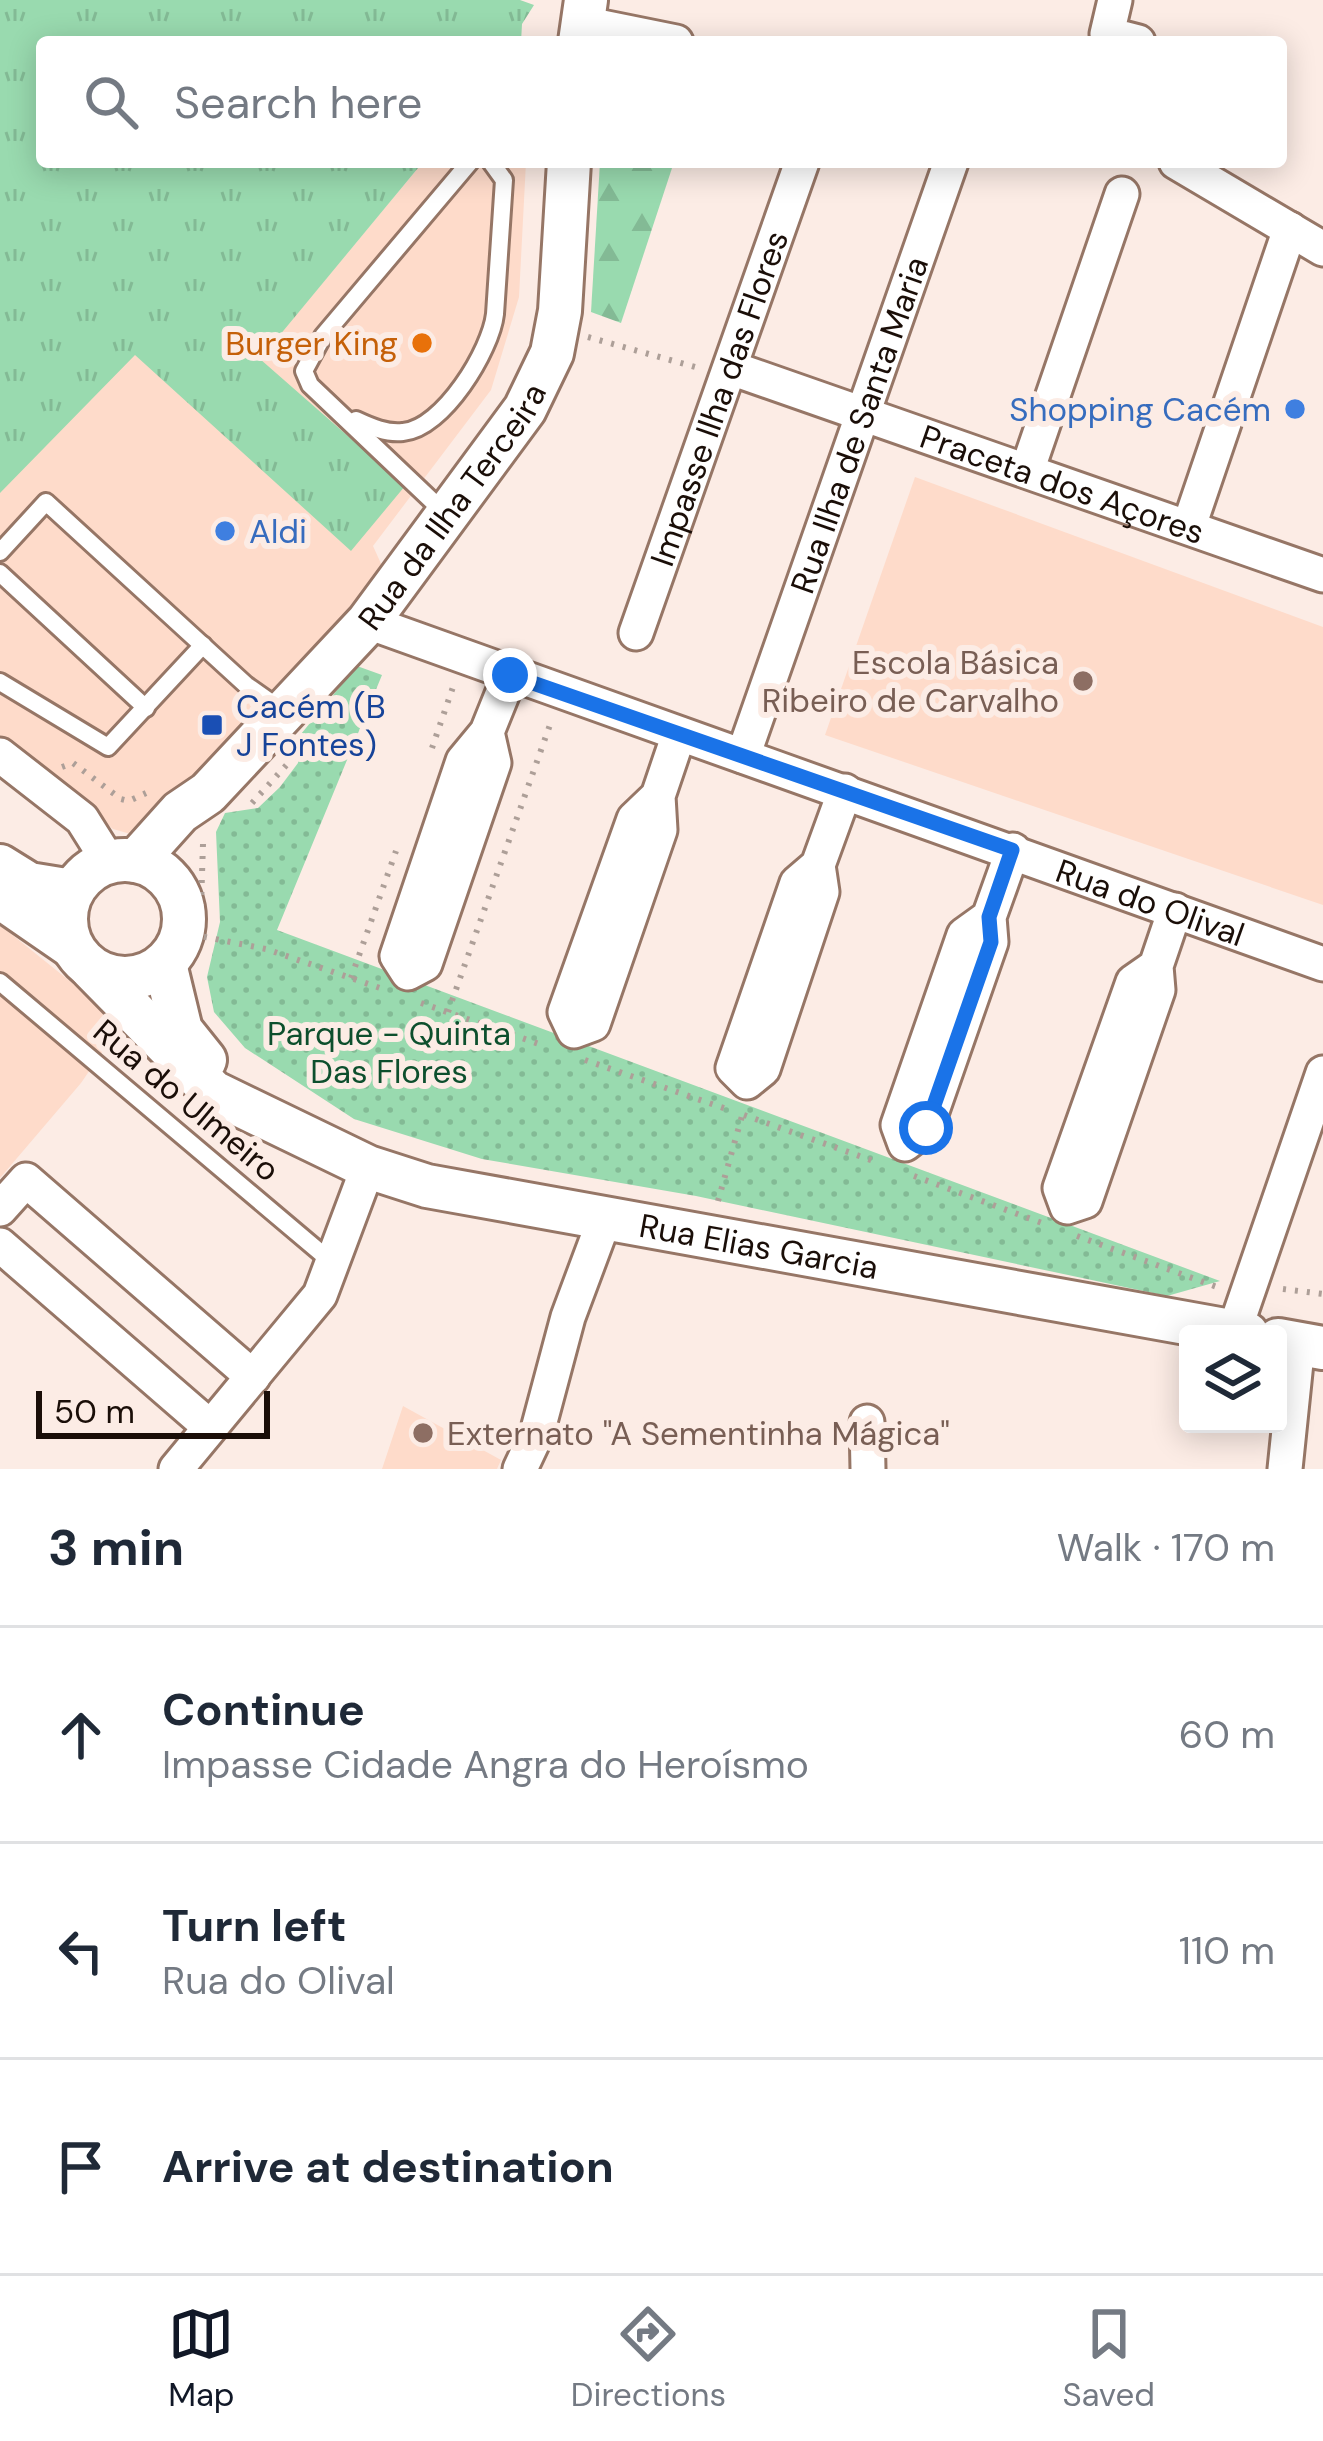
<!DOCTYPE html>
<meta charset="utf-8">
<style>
body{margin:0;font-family:"DM Sans",sans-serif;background:#f2f2f3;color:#1f2937}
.controls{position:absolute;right:36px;bottom:36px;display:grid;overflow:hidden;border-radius:12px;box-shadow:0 6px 30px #0003}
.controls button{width:108px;height:108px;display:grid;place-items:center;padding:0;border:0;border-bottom:3px solid #e0e1e3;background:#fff;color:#1f2937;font:60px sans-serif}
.scale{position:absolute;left:36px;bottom:30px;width:234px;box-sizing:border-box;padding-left:12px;border:6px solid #1a0e08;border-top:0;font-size:33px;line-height:42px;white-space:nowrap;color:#1a0e08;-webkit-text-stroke:9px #fcece5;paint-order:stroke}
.stop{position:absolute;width:36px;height:36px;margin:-27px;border:9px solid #1a73e8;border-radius:50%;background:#fff}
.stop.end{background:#1a73e8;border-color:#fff;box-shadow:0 3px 12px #0008}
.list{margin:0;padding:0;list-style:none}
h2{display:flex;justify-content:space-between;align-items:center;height:156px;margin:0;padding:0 48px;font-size:51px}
h2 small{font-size:39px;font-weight:400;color:#747a83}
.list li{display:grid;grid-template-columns:78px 1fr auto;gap:36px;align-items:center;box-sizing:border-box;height:216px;padding:0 48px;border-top:3px solid #e0e1e3}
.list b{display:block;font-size:45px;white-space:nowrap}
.list p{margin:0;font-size:39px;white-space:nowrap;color:#747a83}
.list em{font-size:39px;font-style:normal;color:#747a83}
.icon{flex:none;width:66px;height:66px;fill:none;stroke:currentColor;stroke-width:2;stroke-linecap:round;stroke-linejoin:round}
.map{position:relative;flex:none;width:1323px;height:1469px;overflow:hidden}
.search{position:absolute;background:#fff;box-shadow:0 6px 30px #0003;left:36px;right:36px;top:36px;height:132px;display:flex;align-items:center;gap:30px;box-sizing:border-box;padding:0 42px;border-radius:12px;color:#747a83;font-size:45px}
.sheet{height:804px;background:#fff}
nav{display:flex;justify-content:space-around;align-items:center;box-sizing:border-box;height:168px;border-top:3px solid #e0e1e3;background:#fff;font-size:33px;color:#747a83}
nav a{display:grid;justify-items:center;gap:6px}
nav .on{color:#111827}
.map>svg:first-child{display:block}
.built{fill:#fedbca}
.grass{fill:url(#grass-tufts)}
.forest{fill:url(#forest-firs)}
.park{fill:url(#park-dots)}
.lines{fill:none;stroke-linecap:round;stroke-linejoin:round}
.service-casing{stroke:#967666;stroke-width:22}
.minor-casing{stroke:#967666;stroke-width:39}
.tertiary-casing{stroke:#967666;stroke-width:48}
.path{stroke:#ad9f98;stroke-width:6;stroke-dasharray:3 9;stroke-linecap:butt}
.service{stroke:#fff;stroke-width:16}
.minor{stroke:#fff;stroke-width:33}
.tertiary{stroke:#fff;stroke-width:42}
.route{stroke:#1a73e8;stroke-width:15}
.food-dot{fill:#e8710a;stroke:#fcece5;stroke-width:4.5}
.shop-dot{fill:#3f7fe0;stroke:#fcece5;stroke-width:4.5}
.education-dot{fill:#8d6e63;stroke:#fcece5;stroke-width:4.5}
.transit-dot{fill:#1a4fb4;stroke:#fcece5;stroke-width:4.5}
.labels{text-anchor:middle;stroke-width:12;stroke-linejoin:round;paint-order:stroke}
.food-label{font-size:33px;fill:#c56008;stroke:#fcece5;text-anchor:end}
.street-label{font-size:33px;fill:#1a0e08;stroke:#fcece5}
.shop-label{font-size:33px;fill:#366cbe;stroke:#fcece5;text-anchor:end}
.education-label{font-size:33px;fill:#785e54;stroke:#fcece5;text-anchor:end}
.transit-label{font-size:33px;fill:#164399;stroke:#fcece5;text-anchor:start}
.park-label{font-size:33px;fill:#0d4f2d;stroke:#fcece5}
</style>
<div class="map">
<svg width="1323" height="1469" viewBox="0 0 1323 1469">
<defs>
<pattern id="grass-tufts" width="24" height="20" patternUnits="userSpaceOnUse" patternTransform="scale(3)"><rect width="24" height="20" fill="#99daaf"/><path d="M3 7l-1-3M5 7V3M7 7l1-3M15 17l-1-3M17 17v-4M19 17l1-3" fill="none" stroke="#83ba95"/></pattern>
<pattern id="forest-firs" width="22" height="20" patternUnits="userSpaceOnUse" patternTransform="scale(3)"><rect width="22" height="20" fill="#99daaf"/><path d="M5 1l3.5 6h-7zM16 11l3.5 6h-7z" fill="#83ba95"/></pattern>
<pattern id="park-dots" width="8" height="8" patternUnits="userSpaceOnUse" patternTransform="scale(3)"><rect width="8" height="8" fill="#99daaf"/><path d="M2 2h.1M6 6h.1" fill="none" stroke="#83ba95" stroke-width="1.8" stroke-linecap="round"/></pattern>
</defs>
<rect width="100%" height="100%" fill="#fcece5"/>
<g class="built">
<polygon points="423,162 526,162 519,297 491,390 373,546 383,568 342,617 162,814 134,835 113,829 0,739 0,465 170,284 256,363"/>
<polygon points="915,477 1323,627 1323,905 825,735"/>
<polygon points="0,925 122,1023 81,1083 0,1178"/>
<polygon points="403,1406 501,1460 497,1469 382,1469"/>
</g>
<polygon class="grass" points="0,0 520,0 534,5 522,24 521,42 42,42 42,162 423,162 260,359 405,486 351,551 135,355 0,493"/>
<polygon class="forest" points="600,162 674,162 621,323 591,312"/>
<polygon class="park" points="357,666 382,675 277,930 1220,1281 1167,1296 696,1196 482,1159 354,1119 245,1048 214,1012 207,977 220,922 216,832 225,813 258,808 280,787 298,763 301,734"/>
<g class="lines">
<defs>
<g id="service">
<path d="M356,420C371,427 387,434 403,432C443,429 491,350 495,314L504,180L491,162"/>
<polyline points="448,516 310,385 304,371 323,336 470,162"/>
<polyline points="0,552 46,502 246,685 283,711"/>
<polyline points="0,573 146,708"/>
<polyline points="0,682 108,747 203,645"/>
<polyline points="0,982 334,1264"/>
</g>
<g id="minor">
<polyline points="1115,0 1107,34 1138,42"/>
<polyline points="582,23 676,42"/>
<polyline points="1176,162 1323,249"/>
<path id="s1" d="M731,368L1323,575"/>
<polyline points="1027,471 1122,194"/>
<polyline points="1189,526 1290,229"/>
<path id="s2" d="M368,622L1323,964"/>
<path id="s3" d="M636,633L802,162"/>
<polyline points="487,732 463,761 397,956 408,973 425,964 494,763 487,732 510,675"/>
<polyline points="0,755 82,819 109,862"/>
<path id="s4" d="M743,756L951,162"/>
<polyline points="658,796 634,819 565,1012 574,1031 593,1024 660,830 658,796 679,734"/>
<polyline points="818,865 797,883 733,1068 747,1082 763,1069 822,892 818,865 845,791"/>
<polyline points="989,917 964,935 898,1125 905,1144 926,1128 991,942 989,917 1013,850"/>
<polyline points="1156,966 1133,982 1060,1188 1067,1207 1085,1201 1158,990 1156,966 1175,910"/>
<polyline points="0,1209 26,1180 253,1377"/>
<polyline points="0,1245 210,1427"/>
<polyline points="1234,1332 1323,1073"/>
<polyline points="867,1422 868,1469"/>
<polyline points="176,1469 320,1295 368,1167"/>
<polyline points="520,1469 537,1433 568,1317 605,1218"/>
<polyline points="1285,1469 1298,1343"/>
</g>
<g id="tertiary">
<polyline points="580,42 586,0"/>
<circle cx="125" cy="919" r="59"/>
<path id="s5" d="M136,861L180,812L208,793L368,622L525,409L552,353L560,311L569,162"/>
<polyline points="0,866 29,884 72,891"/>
<polyline points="0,897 71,946"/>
<polyline points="165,964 181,1030 205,1060"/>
<path id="s6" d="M92,969L213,1092L368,1167L427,1186L1247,1334"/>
<polyline points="1278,1340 1323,1348"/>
</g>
</defs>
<use href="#service" class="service-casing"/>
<use href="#minor" class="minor-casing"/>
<use href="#tertiary" class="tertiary-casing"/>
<g class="path">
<polyline points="588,337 695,367"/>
<polyline points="432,748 453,687"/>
<polyline points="62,767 73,763 121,799 129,801 146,793"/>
<polyline points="252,803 291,760"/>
<polyline points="203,844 200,936 266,949 380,988"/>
<polyline points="351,978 396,851"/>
<polyline points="421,1003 545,1046"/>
<polyline points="448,1012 551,722"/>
<polyline points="585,1060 732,1111"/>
<polyline points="744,1115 879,1163"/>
<polyline points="914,1176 1042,1223"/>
<polyline points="718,1201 742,1116"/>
<polyline points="1077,1236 1217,1287"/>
<polyline points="1283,1289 1323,1294"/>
</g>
<use href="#service" class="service"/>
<use href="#minor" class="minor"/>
<use href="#tertiary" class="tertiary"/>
</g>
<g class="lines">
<polyline class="route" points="510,675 1012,850 989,917 991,942 926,1128"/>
</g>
<circle class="food-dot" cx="422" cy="343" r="12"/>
<g class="shop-dot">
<circle cx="1295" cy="409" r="12"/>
<circle cx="225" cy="531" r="12"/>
</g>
<g class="education-dot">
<circle cx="1083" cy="681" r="12"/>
<circle cx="423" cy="1433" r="12"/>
</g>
<rect class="transit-dot" x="200" y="713" width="24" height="24" rx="6"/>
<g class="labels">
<g class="food-label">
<text x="398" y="355">Burger King</text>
</g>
<g class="street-label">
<text dy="12" stroke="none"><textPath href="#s3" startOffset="249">Impasse Ilha das Flores</textPath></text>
<text dy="12" stroke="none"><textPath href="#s4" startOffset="351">Rua Ilha de Santa Maria</textPath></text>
<text dy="12" stroke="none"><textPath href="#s1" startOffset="351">Praceta dos Açores</textPath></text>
<text dy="12" stroke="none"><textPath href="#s5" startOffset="477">Rua da Ilha Terceira</textPath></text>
<text dy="12" stroke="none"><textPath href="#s2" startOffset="831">Rua do Olival</textPath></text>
<text transform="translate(187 1100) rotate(40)" y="12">Rua do Ulmeiro</text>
<text dy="12" stroke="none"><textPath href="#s6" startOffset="744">Rua Elias Garcia</textPath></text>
</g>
<g class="shop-label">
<text x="1271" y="421">Shopping Cacém</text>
<text x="249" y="543" text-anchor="start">Aldi</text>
</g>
<g class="education-label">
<text x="1059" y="674">Escola Básica<tspan x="1059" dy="38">Ribeiro de Carvalho</tspan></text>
<text x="447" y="1445" text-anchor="start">Externato "A Sementinha Mágica"</text>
</g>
<g class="transit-label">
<text x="236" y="718">Cacém (B<tspan x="236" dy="38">J Fontes)</tspan></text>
</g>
<g class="park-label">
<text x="389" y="1045">Parque - Quinta<tspan x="389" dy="38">Das Flores</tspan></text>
</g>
</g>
</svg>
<div class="controls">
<button><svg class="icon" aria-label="layers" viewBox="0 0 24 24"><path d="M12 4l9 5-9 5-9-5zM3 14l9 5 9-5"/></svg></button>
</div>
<div class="scale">50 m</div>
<div class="stop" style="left:926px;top:1128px"></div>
<div class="stop end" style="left:510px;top:675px"></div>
<div class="search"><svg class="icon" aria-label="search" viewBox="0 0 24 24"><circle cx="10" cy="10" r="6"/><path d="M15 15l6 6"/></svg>Search here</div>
</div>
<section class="sheet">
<h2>3 min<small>Walk · 170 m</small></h2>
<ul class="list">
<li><svg class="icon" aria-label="ahead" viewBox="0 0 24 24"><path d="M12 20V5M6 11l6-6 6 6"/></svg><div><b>Continue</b><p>Impasse Cidade Angra do Heroísmo</p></div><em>60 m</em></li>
<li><svg class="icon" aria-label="left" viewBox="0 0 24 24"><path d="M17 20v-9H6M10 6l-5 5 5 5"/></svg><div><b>Turn left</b><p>Rua do Olival</p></div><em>110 m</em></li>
<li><svg class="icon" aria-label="arrive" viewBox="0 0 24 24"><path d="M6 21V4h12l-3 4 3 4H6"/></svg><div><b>Arrive at destination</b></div></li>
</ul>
</section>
<nav>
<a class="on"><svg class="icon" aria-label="map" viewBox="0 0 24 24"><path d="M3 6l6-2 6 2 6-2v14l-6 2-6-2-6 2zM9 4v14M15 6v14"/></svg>Map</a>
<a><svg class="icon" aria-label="directions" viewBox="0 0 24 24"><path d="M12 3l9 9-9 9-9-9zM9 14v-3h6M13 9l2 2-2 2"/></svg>Directions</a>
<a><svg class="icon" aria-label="saved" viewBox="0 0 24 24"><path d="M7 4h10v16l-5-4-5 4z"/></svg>Saved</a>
</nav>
